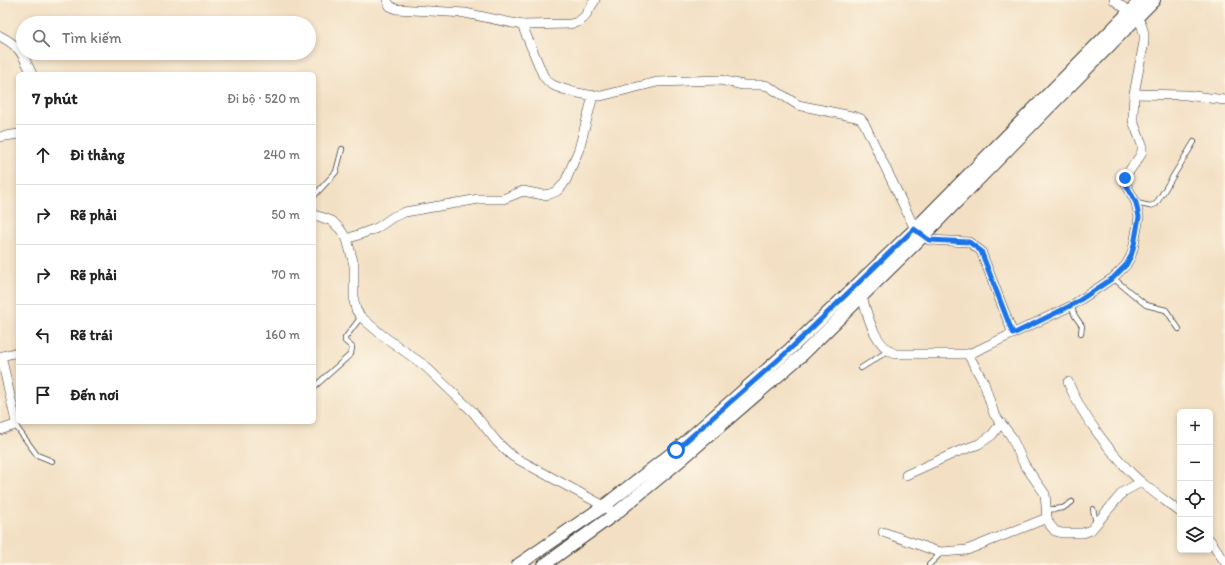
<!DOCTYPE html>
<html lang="vi">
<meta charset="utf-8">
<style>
body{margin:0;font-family:Itim,sans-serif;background:#f6f6f6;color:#222}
.controls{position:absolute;right:12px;bottom:12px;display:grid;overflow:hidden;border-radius:6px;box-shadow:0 2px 6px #0003}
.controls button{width:36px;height:36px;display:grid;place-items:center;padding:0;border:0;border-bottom:1px solid #e0e0e0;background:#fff;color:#222;font:20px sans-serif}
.stop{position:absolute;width:12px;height:12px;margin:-9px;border:3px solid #1a73e8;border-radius:50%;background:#fff}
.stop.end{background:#1a73e8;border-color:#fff;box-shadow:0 1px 4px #0008}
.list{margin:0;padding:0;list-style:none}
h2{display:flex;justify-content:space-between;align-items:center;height:52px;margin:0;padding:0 16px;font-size:17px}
h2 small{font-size:13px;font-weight:400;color:#767676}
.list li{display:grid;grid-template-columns:26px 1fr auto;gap:12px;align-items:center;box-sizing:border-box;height:60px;padding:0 16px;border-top:1px solid #e0e0e0}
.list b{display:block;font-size:15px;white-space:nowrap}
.list em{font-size:13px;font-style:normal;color:#767676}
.icon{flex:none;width:22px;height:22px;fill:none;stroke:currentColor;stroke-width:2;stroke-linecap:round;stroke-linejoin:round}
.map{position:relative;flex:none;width:1225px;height:565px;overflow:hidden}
.search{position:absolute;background:#fff;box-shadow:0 2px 6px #0003;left:16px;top:16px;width:300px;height:44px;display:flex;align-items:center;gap:10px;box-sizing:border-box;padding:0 14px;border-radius:22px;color:#767676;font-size:15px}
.panel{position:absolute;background:#fff;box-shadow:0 2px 6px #0003;left:16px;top:72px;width:300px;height:352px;border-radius:6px}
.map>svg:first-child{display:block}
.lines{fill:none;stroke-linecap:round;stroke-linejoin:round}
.service-casing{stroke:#3c3935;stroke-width:6}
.minor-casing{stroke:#3c3935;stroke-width:10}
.tertiary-casing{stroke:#3c3935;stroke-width:14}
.service{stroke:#fff;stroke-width:4.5}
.minor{stroke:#fff;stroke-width:9}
.tertiary{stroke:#fff;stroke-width:12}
.route{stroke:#1a73e8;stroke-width:5}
</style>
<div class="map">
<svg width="1225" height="565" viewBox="0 0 1225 565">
<rect width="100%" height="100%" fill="#fcf5e5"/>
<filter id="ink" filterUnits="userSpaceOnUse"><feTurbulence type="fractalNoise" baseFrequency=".025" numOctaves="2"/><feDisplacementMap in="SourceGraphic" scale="8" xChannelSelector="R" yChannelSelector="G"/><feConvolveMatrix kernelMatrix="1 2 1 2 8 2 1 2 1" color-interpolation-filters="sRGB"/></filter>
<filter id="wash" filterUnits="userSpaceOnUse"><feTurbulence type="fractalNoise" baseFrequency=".012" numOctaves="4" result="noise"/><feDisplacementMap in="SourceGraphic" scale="16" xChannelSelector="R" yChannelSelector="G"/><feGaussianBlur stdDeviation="0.9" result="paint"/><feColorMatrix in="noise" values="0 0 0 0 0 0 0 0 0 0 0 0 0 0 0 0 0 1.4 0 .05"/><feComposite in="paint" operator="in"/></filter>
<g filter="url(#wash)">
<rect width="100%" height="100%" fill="#f3e0c4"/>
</g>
<g filter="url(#ink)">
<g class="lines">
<defs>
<g id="service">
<polyline points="314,196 336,172 342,149"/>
<polyline points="1136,203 1150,206 1156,204 1194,142"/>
<polyline points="1113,278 1146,305 1166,310 1179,329"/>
<polyline points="1071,306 1075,316 1082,326 1081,333"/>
<polyline points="861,368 888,351"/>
<polyline points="314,387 351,354 352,347 345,341 345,338 361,317"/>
<polyline points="15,425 37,455 52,461"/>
<polyline points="1093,509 1096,523"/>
<polyline points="1047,510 1063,508 1072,502"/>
<polyline points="929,565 942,552"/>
</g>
<g id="minor">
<polyline points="387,0 390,6 396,9 465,13 522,25 570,24 578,22 585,16 595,0"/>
<path d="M522,25L543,75C546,80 550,84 555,86C567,91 588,96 601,96L657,82L720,80L743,85H763L768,86L798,105L856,117L861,119L864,123L915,229L929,240L969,242L981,251L1013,334"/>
<path d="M0,36C21,47 22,54 32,74"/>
<polyline points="1134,94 1186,95 1225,100"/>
<polyline points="0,137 18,134"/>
<polyline points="314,215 321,217 332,221 340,229 347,239 354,265 354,301 356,310 361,317 382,335 425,366 473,412 497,442 512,456 604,506 615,514"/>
<polyline points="347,239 377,228 393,217 405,212 479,199 503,199 523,191 543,195 550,194 557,191 562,186 566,180 579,149 593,96"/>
<path d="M862,297C868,316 874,345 895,354H968L976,351L1071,306L1113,278L1126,265L1131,256L1134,245L1139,217L1136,203L1126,184L1125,178L1127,174L1140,156L1142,151V145L1133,121V115L1134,94L1144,42V33L1141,24L1136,17L1114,0"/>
<polyline points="968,354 984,383 994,414 1011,436 1024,464 1045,494 1047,518 1050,525 1055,531 1062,533 1083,533 1091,530 1123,492 1141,482"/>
<path d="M1068,382C1081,415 1114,458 1141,482C1153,492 1167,502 1180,512"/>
<polyline points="0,430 15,425 16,422 2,360 2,356 18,352"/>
<polyline points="906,475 957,452 979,444 992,435 1001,423"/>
<polyline points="883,532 936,551 942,552 967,550 1047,518"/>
<polyline points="1210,540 1225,562"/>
</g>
<g id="tertiary">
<polyline points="518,565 604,506 676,450 788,351 915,229 1141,0"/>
<polyline points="544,565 615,514 683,458 801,356 923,236 1154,0"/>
</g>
</defs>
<use href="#service" class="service-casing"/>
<use href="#minor" class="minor-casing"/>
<use href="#tertiary" class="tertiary-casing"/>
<use href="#service" class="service"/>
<use href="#minor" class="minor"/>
<use href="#tertiary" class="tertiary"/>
</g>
</g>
<g class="lines" filter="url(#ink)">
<polyline class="route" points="676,450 788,351 914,229 929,240 969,242 981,251 1013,334 1074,304 1113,278 1126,265 1131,256 1134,245 1139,217 1136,203 1126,184 1125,178"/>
</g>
</svg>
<div class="controls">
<button>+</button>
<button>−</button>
<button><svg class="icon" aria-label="locate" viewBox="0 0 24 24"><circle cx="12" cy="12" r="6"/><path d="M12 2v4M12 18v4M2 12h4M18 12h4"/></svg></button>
<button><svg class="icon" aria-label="layers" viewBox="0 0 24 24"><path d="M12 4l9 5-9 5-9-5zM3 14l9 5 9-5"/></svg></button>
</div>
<div class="stop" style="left:676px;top:450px"></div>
<div class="stop end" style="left:1125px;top:178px"></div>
<div class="search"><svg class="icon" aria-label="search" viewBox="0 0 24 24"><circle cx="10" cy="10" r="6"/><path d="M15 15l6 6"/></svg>Tìm kiếm</div>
<section class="panel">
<h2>7 phút<small>Đi bộ · 520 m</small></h2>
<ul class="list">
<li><svg class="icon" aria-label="ahead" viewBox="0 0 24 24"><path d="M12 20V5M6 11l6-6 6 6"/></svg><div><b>Đi thẳng</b></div><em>240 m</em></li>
<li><svg class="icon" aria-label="right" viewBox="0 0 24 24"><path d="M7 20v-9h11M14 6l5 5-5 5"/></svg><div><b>Rẽ phải</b></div><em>50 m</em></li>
<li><svg class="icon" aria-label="right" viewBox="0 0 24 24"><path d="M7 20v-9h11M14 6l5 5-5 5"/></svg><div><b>Rẽ phải</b></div><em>70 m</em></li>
<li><svg class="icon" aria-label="left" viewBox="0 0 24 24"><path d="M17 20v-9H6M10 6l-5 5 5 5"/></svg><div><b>Rẽ trái</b></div><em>160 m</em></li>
<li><svg class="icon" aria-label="arrive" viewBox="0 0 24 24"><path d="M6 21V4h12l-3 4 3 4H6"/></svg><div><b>Đến nơi</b></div></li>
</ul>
</section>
</div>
